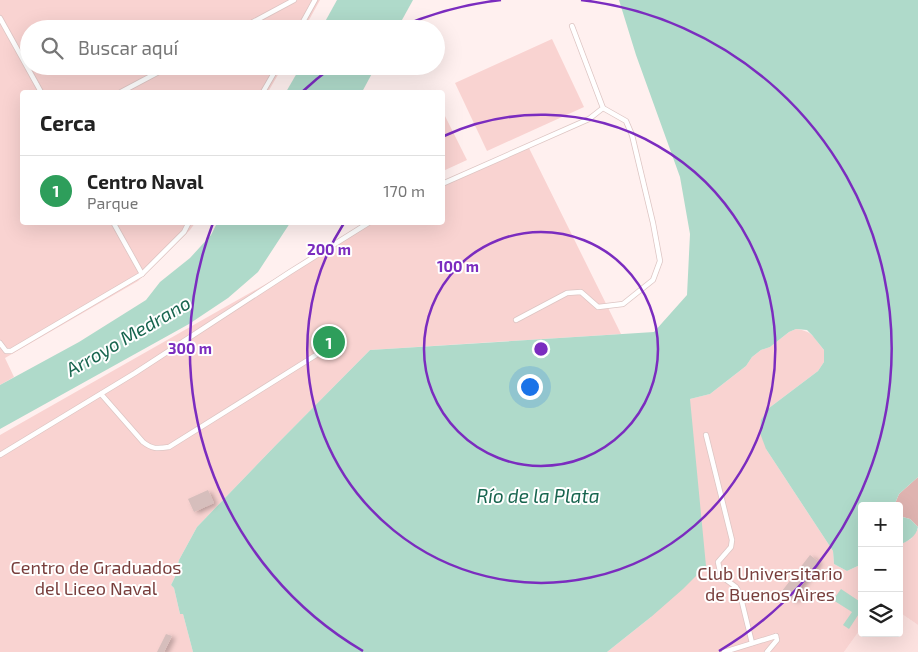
<!DOCTYPE html>
<html lang="es">
<meta charset="utf-8">
<style>
body{margin:0;font-family:"Exo 2",sans-serif;background:#f2f2f2;color:#222}
.controls{position:absolute;right:15px;bottom:15px;display:grid;overflow:hidden;border-radius:5px;box-shadow:0 5px 20px #0002}
.controls button{width:45px;height:45px;display:grid;place-items:center;padding:0;border:0;border-bottom:1px solid #e0e0e0;background:#fff;color:#222;font:25px sans-serif}
.you{position:absolute;left:529px;top:386px;width:18px;height:18px;margin:-12px;border:4px solid #fff;border-radius:50%;background:#1a73e8;box-shadow:0 0 0 8px #1a73e833}
.badge{display:grid;place-items:center;width:32px;height:32px;border-radius:50%;background:#db2777;color:#fff;font-size:16px;font-weight:700}
.pin{position:absolute;translate:-50% -50%;border:2px solid #fff;box-shadow:0 1px 5px #0006}
.list{margin:0;padding:0;list-style:none}
h2{display:flex;justify-content:space-between;align-items:center;height:65px;margin:0;padding:0 20px;font-size:21px}
h2 small{font-size:16px;font-weight:400;color:#767676}
.list li{display:grid;grid-template-columns:32px 1fr auto;gap:15px;align-items:center;box-sizing:border-box;height:70px;padding:0 20px;border-top:1px solid #e0e0e0}
.list b{display:block;font-size:19px;white-space:nowrap}
.list p{margin:0;font-size:16px;white-space:nowrap;color:#767676}
.list em{font-size:16px;font-style:normal;color:#767676}
.icon{flex:none;width:28px;height:28px;fill:none;stroke:currentColor;stroke-width:2;stroke-linecap:round;stroke-linejoin:round}
.map{position:relative;flex:none;width:918px;height:652px;overflow:hidden}
.search{position:absolute;background:#fff;box-shadow:0 5px 20px #0002;left:20px;top:20px;width:425px;height:55px;display:flex;align-items:center;gap:12px;box-sizing:border-box;padding:0 18px;border-radius:28px;color:#767676;font-size:19px}
.panel{position:absolute;background:#fff;box-shadow:0 5px 20px #0002;left:20px;top:90px;width:425px;height:135px;border-radius:5px}
.map>svg:first-child{display:block}
.built{fill:#fce1df}
.green{fill:#f9d3d1}
.forest{fill:#dfb3b0}
.water{fill:#afdaca}
.building{fill:#d6bebc;filter:url(#shadow)}
.lines{fill:none;stroke-linecap:round;stroke-linejoin:round}
.service-casing{stroke:#ddc5c3;stroke-width:6}
.service{stroke:#fff;stroke-width:4.5}
.ring{fill:none;stroke:#7b2cbf;stroke-width:2.5}
.labels{text-anchor:middle;stroke-width:4;stroke-linejoin:round;paint-order:stroke}
.park-label{font-size:18px;fill:#783e3c;stroke:#fff}
.water-label{font-size:19px;font-style:italic;fill:#18654f;stroke:#fff}
.centre{fill:#7b2cbf;stroke:#fff;stroke-width:2.5}
.ring-label{font-size:15px;text-anchor:middle;font-weight:bold;fill:#7b2cbf;stroke:#fff;stroke-width:4;stroke-linejoin:round;paint-order:stroke}
</style>
<div class="map">
<svg width="918" height="652" viewBox="0 0 918 652">
<defs>
<filter id="shadow"><feDropShadow dx="3.5" dy="2" stdDeviation="2.5" flood-color="#0004"/></filter>
</defs>
<rect width="100%" height="100%" fill="#fff0ef"/>
<polygon class="built" points="899,612 918,625 918,652 844,652 862,627 862,633 899,633"/>
<g class="green">
<polygon points="0,0 320,0 304,29 29,29 29,66 283,66 268,92 22,92 22,222 195,223 190,230 138,281 5,358 14,377 0,385"/>
<polygon points="552,39 584,107 487,151 455,83"/>
<polygon points="442,110 467,160 443,171 442,171"/>
<polygon points="527,144 621,334 370,350 275,446 197,527 179,560 175,577 171,585 174,588 180,614 183,614 193,652 0,652 0,435 373,223 442,222 443,185"/>
<path d="M796,329C813,331 814,338 824,350V362L818,371L769,408L766,449L833,551L834,564L847,571L862,564V627L844,652H607L651,617L690,399L710,394L746,366L752,357L761,350L770,347L789,332Z"/>
<polygon points="918,529 918,625 899,612 899,545 911,539"/>
</g>
<polygon class="forest" points="918,477 918,527 910,519 899,516 899,506 894,506 899,494"/>
<g class="water">
<polygon points="337,0 413,0 397,29 321,29"/>
<polygon points="619,0 918,0 918,477 899,494 894,506 862,506 862,564 847,571 834,564 833,551 766,449 760,433 761,420 769,408 818,371 824,362 824,350 812,335 807,330 796,329 789,332 770,347 761,350 752,357 746,366 710,394 690,399 706,566 683,589 651,617 607,652 193,652 183,614 180,614 174,588 171,585 175,577 179,560 197,527 275,446 370,350 654,332 687,295 690,234 680,177 636,55"/>
<polygon points="301,66 376,66 362,92 286,92"/>
<polygon points="217,223 290,223 258,272 228,298 189,324 0,429 0,385 79,342 146,300 160,282 190,258 211,235"/>
<path d="M899,516L910,519L918,527C916,537 908,541 899,545Z"/>
<polygon points="841,589 862,603 862,609 849,629 843,625 852,612 833,600"/>
</g>
<g class="building">
<polygon points="208,490 214,503 194,512 188,499"/>
<polygon points="810,555 819,562 796,593 799,595 795,601 782,591"/>
<polygon points="166,634 172,636 164,652 157,652"/>
</g>
<g class="lines">
<defs>
<g id="service">
<polyline points="0,18 41,92"/>
<polyline points="240,29 294,0"/>
<polyline points="299,29 315,0"/>
<polyline points="121,92 170,66"/>
<polyline points="263,92 278,66"/>
<polyline points="442,184 589,119 603,108 572,26"/>
<polyline points="113,222 142,274"/>
<polyline points="516,320 567,293 581,292 598,307 623,304 653,280 660,261 653,223 632,135 626,121 603,108"/>
<polyline points="0,343 6,351 11,351 142,274 184,232 189,222"/>
<path d="M101,394L143,442C152,449 157,449 169,447L316,355"/>
<polyline points="706,435 732,540 731,547 718,562 721,576 736,587 740,594 752,643"/>
<polyline points="0,455 135,373 290,272 370,222"/>
<polyline points="724,652 776,636"/>
<polyline points="767,652 777,640 776,636"/>
</g>
</defs>
<use href="#service" class="service-casing"/>
<use href="#service" class="service"/>
</g>
<g class="ring">
<circle cx="541" cy="349" r="117"/>
<path d="M444 136A234 234 0 1 1 344 223"/>
<path d="M363 651A351 351 0 0 1 213 223M302 92A351 351 0 0 1 332 67M398 28A351 351 0 0 1 501 0M581 0A351 351 0 0 1 719 651"/>
</g>
<g class="labels">
<g class="park-label">
<text x="96" y="574">Centro de Graduados<tspan x="96" dy="21">del Liceo Naval</tspan></text>
<text x="770" y="580">Club Universitario<tspan x="770" dy="21">de Buenos Aires</tspan></text>
</g>
<g class="water-label">
<text transform="translate(128 336) rotate(-30)" y="7">Arroyo Medrano</text>
<text x="538" y="503">Río de la Plata</text>
</g>
</g>
<circle cx="541" cy="349" r="8" class="centre"/>
<g class="ring-label">
<text x="329" y="255">200 m</text>
<text x="458" y="272">100 m</text>
<text x="190" y="354">300 m</text>
</g>
</svg>
<div class="controls">
<button>+</button>
<button>−</button>
<button><svg class="icon" aria-label="layers" viewBox="0 0 24 24"><path d="M12 4l9 5-9 5-9-5zM3 14l9 5 9-5"/></svg></button>
</div>
<div class="you"></div>
<div class="pin badge" style="left:329px;top:342px;background:#2e9e5b">1</div>
<div class="search"><svg class="icon" aria-label="search" viewBox="0 0 24 24"><circle cx="10" cy="10" r="6"/><path d="M15 15l6 6"/></svg>Buscar aquí</div>
<section class="panel">
<h2>Cerca<small></small></h2>
<ul class="list">
<li><span class="badge" style="background:#2e9e5b">1</span><div><b>Centro Naval</b><p>Parque</p></div><em>170 m</em></li>
</ul>
</section>
</div>
